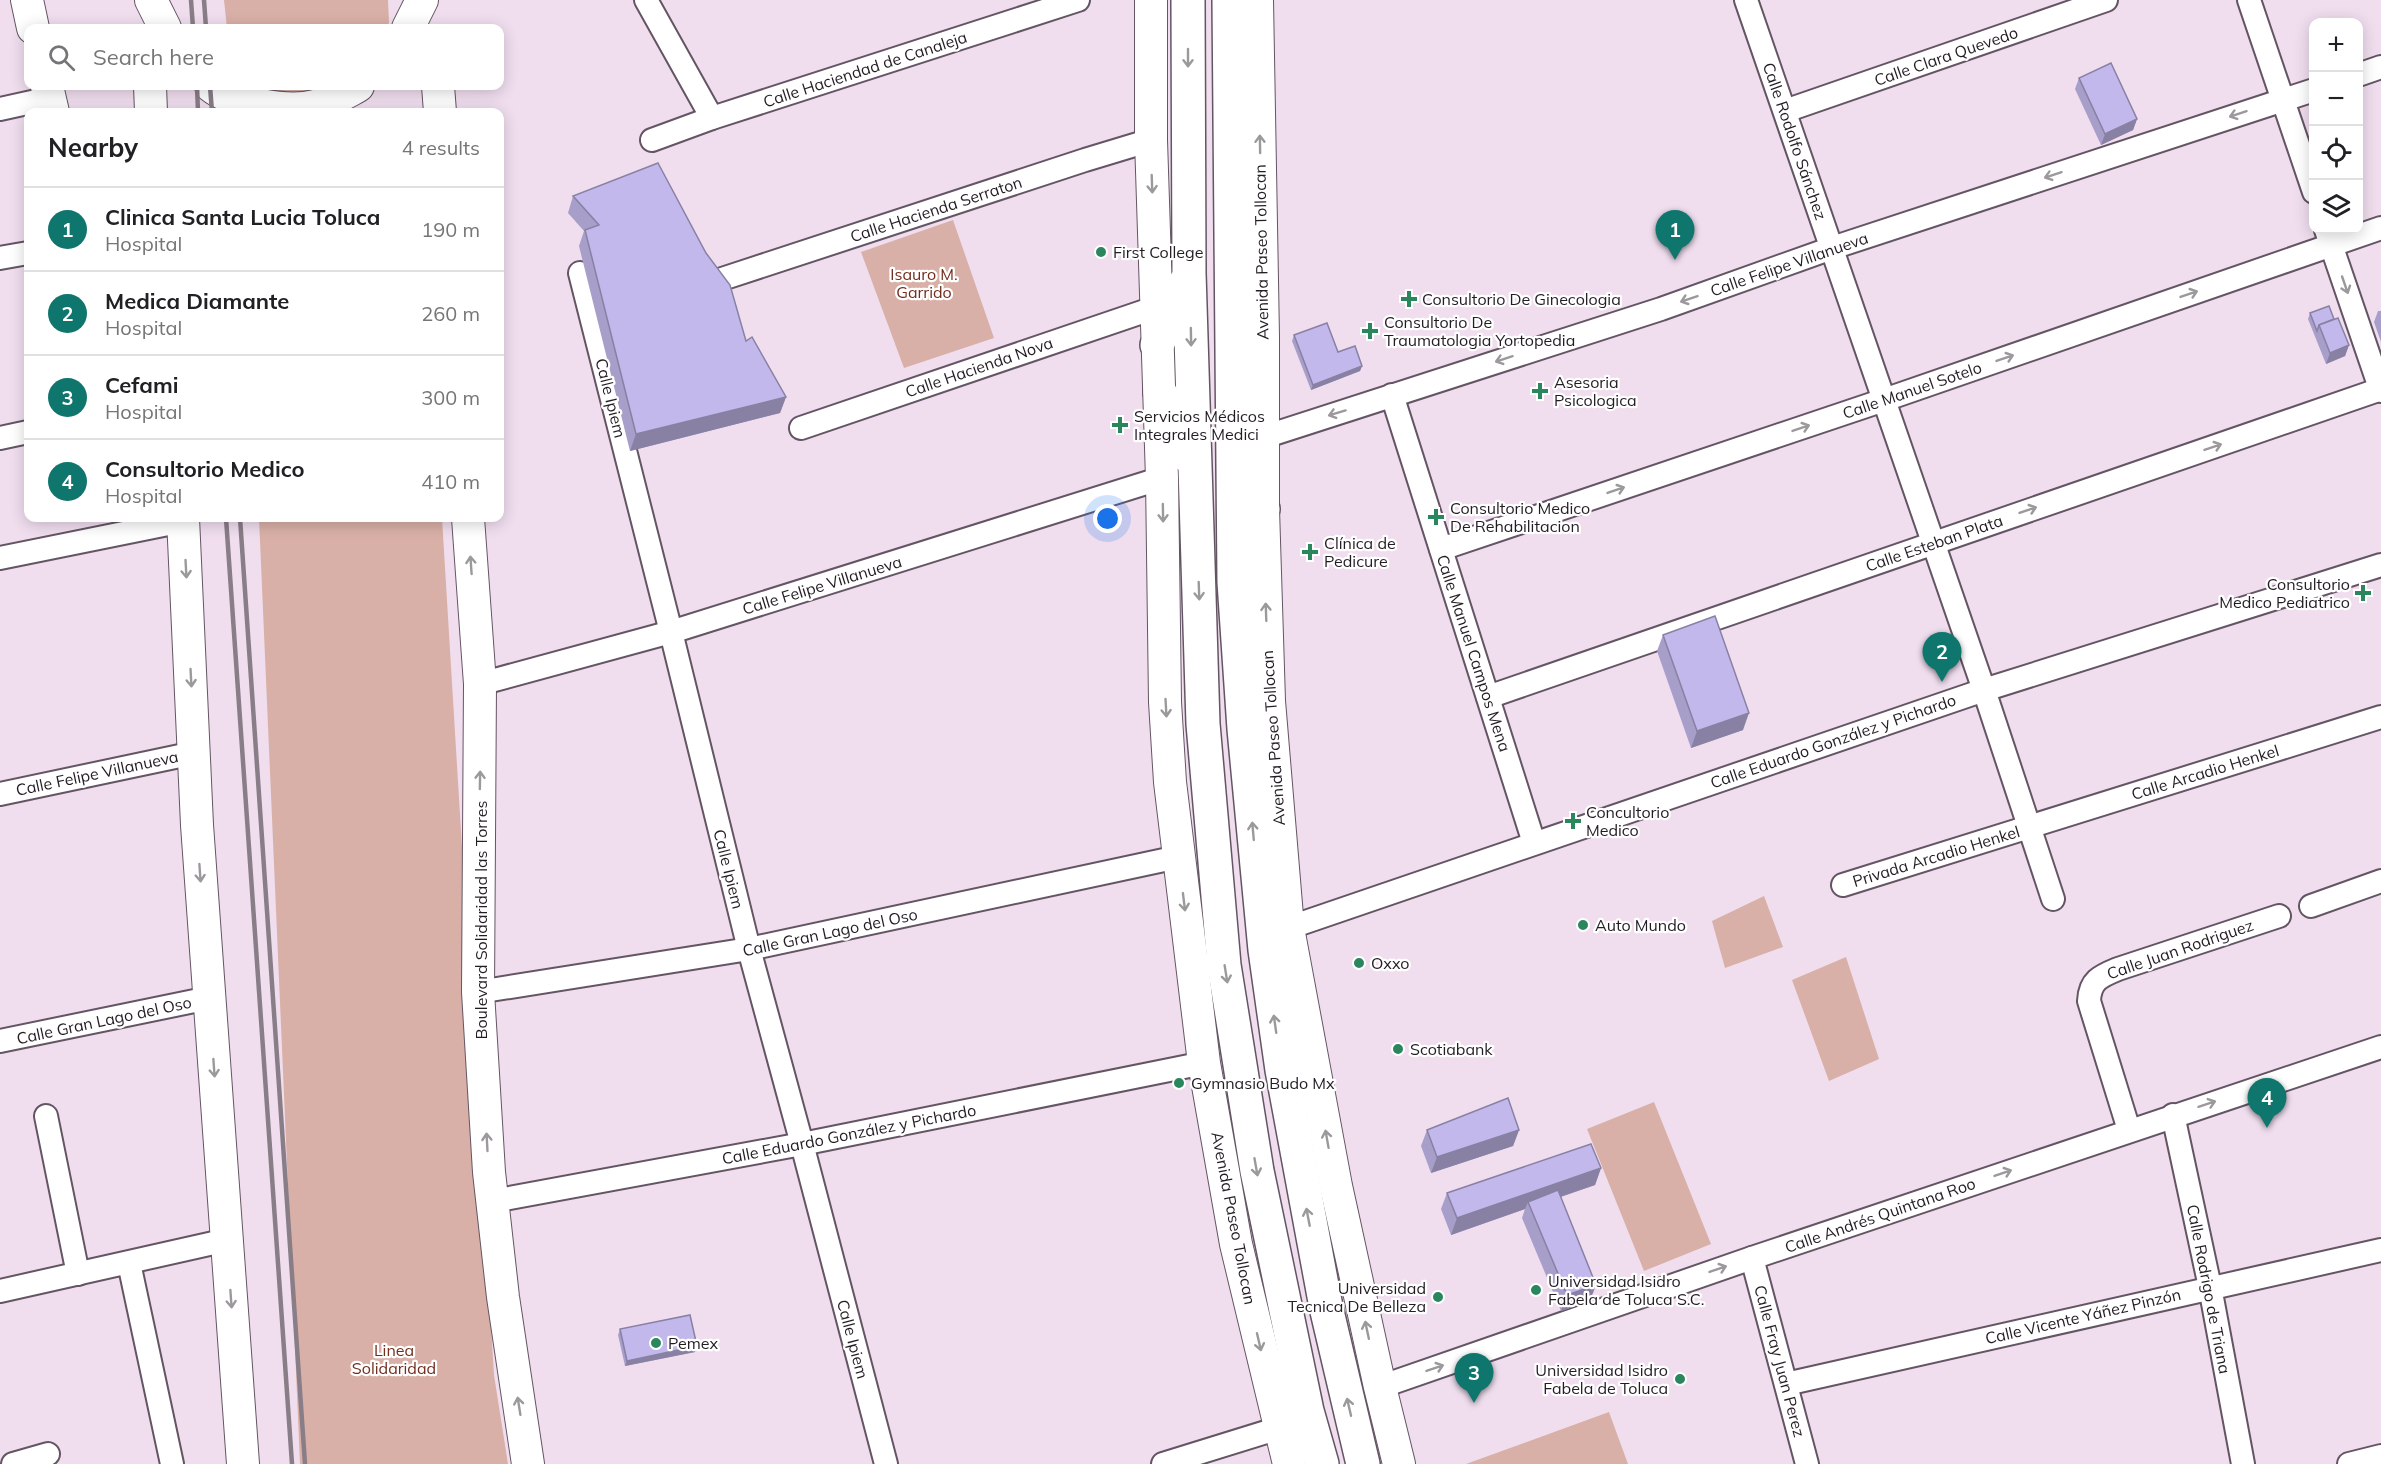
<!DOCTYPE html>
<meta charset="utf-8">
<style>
body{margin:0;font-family:Mulish,sans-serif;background:#f2f2f2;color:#202124}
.controls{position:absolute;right:18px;top:18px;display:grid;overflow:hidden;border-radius:12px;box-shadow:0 3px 15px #0003}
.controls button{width:54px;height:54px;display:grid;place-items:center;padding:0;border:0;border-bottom:2px solid #e0e0e0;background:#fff;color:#202124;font:30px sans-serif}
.you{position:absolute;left:1108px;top:519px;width:21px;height:21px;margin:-15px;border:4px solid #fff;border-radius:50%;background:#1a73e8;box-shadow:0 0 0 9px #1a73e833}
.badge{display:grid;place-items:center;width:39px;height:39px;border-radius:50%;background:#0f766e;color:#fff;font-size:20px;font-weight:700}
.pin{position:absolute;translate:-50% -50px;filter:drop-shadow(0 2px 3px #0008)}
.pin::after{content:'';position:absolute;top:32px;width:21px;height:18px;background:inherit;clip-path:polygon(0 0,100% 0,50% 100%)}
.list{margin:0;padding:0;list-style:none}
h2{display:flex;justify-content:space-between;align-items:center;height:78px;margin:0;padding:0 24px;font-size:26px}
h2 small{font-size:20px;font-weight:400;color:#757577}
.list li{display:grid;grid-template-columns:39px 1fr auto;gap:18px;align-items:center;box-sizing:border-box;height:84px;padding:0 24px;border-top:2px solid #e0e0e0}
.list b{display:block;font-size:22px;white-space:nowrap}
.list p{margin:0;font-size:20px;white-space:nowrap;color:#757577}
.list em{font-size:20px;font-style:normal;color:#757577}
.icon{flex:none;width:33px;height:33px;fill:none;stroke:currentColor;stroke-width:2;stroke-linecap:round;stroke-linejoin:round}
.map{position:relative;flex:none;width:2381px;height:1464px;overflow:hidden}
.search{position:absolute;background:#fff;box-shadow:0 3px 15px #0003;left:24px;top:24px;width:480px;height:66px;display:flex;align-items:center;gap:15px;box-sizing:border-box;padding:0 21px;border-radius:12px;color:#757577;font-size:22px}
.panel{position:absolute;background:#fff;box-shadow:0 3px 15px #0003;left:24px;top:108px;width:480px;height:414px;border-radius:12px}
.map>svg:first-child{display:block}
.green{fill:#d9b0a7}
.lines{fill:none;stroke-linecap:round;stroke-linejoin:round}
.street-casing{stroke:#645564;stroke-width:26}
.secondary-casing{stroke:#645564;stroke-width:34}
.highway-casing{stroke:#645564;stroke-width:36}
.street{stroke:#fff;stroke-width:22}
.secondary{stroke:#fff;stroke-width:32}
.highway{stroke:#fff;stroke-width:33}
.rail{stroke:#897d88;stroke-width:4.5}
.wall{fill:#a79eca}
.shaded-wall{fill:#8881a4}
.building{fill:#c2b8eb;stroke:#8881a4;stroke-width:1.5}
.oneway{stroke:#9c999c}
.poi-dot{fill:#2a865d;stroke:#fff;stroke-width:2}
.labels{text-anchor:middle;stroke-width:4.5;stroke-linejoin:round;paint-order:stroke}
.street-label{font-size:16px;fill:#231d23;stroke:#fff}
.poi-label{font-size:16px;fill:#231d23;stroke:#fff;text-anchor:start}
.park-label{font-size:16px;fill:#722d1d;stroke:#fff}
</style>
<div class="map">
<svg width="2381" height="1464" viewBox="0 0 2381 1464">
<rect width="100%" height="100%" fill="#f0deef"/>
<g class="green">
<polygon points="224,0 388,0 389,23 386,28 227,28"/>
<path d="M250,86H329C302,96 277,97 250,86Z"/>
<polygon points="953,220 994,338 904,368 861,252"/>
<polygon points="259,518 442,518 494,1375 508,1464 300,1464"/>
<polygon points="1764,896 1783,947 1725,968 1712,921"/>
<polygon points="1846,957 1879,1059 1829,1081 1792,980"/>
<polygon points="1654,1102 1711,1244 1644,1271 1587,1129"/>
<polygon points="1609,1412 1628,1464 1466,1464"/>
</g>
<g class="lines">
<defs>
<g id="street">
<polyline points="646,0 712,118"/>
<polyline points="1746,0 1984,690 2053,899"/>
<polyline points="2249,0 2314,192"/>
<polyline points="2358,75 2381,67"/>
<polyline points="0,109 50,98"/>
<polyline points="1785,111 2106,0"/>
<polyline points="652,140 712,118 1078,0"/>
<polyline points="2326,230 2381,391"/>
<polyline points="0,258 28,253"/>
<polyline points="580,273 671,632 749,949 802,1144 886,1464"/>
<polyline points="722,279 1085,160 1151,140"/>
<polyline points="1392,395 1534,843"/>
<polyline points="801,428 1157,307"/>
<polyline points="1264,437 1661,309 1832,248 2314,90"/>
<polyline points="0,438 28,432"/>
<polyline points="1441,549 1884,400 2381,228"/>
<polyline points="0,558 183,521"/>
<polyline points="480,684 671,632 1162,478"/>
<polyline points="1488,697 2381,389"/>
<polyline points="0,794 194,753"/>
<polyline points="1843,885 2381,717"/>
<polyline points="2311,906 2381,881"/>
<polyline points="1288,928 1984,690 2381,565"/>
<polyline points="478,992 749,949 1178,857"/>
<polyline points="0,1041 209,998"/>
<polyline points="2173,1115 2210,1287 2243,1464"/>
<polyline points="46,1116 78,1274"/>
<path d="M2129,1130L2089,1001C2090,980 2101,976 2118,969L2279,916"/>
<polyline points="493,1201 802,1144 1204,1063"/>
<polyline points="1752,1258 1807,1464"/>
<polyline points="129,1263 172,1464"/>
<polyline points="0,1291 227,1240"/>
<polyline points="1786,1384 2381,1250"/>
<polyline points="1380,1387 1752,1258 2381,1047"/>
<polyline points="13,1464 48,1454"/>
<polyline points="1163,1464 1279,1428"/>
<polyline points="2349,1464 2381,1456"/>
</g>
<g id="secondary">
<polyline points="27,0 33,28"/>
<polyline points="151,0 165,28"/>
<polyline points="1151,0 1151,140 1162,478 1165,702 1170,782 1204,1063 1236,1244 1289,1464"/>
<polyline points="1257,0 1263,337 1263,509 1269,701 1288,928 1336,1186 1380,1387 1399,1464"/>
<polyline points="408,28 422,0"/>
<polyline points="47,86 53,112"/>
<polyline points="150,86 151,112"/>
<path d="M211,86C232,103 288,113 315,106C331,102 345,93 358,86"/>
<polyline points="438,86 440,112"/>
<polyline points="183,518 197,825 243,1464"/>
<polyline points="468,518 480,684 478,992 489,1172 503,1297 528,1464"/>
</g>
<g id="highway">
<polyline points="1188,0 1189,273 1203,724 1224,965 1257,1171 1307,1411 1322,1464"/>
<polyline points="1229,0 1234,582 1244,729 1265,950 1282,1070 1326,1307 1363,1464"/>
<polyline points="1237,322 1262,381"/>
<polyline points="1157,345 1185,283"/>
<polyline points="1160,392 1188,456"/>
<polyline points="1241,567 1263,509"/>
</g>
</defs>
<use href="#street" class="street-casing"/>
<use href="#secondary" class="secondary-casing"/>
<use href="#highway" class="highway-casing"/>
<use href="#street" class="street"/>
<use href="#secondary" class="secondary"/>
<use href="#highway" class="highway"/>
<g class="rail">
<polyline points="191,0 193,28"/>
<polyline points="204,0 206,28"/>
<polyline points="197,86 198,112"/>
<polyline points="210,86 212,112"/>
<polyline points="226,518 292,1464"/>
<polyline points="240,518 305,1464"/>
</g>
</g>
<g class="wall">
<polygon points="2079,78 2137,119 2133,130 2101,145 2075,89"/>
<polygon points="573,196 746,341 786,397 780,413 630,451 579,246 584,231 568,213"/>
<polygon points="2378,311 2381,311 2381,342 2374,322"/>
<polygon points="2310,313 2334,319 2349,345 2345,356 2326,364 2308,319"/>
<polygon points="1294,335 1338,352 1362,366 1360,371 1311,390 1292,341"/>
<polygon points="1663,635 1743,730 1691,748 1657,651"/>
<polygon points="1427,1130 1519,1130 1513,1146 1431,1173 1421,1146"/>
<polygon points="1601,1168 1595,1185 1561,1197 1590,1301 1561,1311 1522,1218 1525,1209 1451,1235 1441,1209 1447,1193"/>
<polygon points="620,1329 695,1352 625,1366 618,1335"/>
</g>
<g class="shaded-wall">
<polygon points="2137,119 2133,130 2101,145 2105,134"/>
<polygon points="2349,345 2345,356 2326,364 2330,353"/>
<polygon points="1362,366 1360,371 1311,390 1313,385"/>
<polygon points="786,397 780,413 630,451 636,434"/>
<polygon points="1749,713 1743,730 1691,748 1697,731"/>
<polygon points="1519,1130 1513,1146 1431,1173 1437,1157"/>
<polygon points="1601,1168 1595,1185 1530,1207 1528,1202 1525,1209 1451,1235 1457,1218"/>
<polygon points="1596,1285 1590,1301 1561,1311 1567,1295"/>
<polygon points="697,1346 695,1352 625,1366 627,1361"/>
</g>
<g class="building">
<polygon points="2111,63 2137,119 2105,134 2079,78"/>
<polygon points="658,163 706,253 730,285 746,341 752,337 786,397 636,434 585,230 599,225 573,196"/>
<polygon points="2329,306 2334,319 2319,325 2317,331 2310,313"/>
<polygon points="2338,318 2349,345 2330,353 2319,325"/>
<polygon points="1327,323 1338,352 1355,346 1362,366 1313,385 1294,335"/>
<polygon points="1715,616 1749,713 1697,731 1663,635"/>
<polygon points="1508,1098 1519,1130 1437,1157 1427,1130"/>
<polygon points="1591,1144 1601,1168 1457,1218 1447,1193"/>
<polygon points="1558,1190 1596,1285 1567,1295 1528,1202"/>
<polygon points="690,1315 697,1346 627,1361 620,1329"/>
</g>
<defs><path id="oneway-shaft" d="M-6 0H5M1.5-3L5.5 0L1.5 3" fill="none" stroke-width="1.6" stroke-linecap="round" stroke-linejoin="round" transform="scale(1.5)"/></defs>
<g class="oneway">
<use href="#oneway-shaft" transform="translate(1188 58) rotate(90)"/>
<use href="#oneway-shaft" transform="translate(2238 114) rotate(162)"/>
<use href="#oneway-shaft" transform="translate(1260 144) rotate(-91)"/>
<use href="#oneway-shaft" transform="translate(2053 175) rotate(162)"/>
<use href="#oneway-shaft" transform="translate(1152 184) rotate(88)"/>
<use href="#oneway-shaft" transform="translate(2345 285) rotate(71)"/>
<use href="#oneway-shaft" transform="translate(2189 294) rotate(-19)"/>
<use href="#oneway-shaft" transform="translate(1689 299) rotate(161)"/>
<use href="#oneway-shaft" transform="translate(1191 337) rotate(89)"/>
<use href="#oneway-shaft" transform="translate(2005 358) rotate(-19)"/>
<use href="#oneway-shaft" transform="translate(1504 359) rotate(162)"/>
<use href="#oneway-shaft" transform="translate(1337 413) rotate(163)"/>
<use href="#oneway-shaft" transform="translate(1801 428) rotate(-19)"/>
<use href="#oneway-shaft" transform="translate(2213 447) rotate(-19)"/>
<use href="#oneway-shaft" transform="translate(1616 490) rotate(-19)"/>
<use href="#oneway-shaft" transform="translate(2028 510) rotate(-19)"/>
<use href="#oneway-shaft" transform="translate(1163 513) rotate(89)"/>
<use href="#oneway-shaft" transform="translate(471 565) rotate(-94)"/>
<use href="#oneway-shaft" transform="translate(186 569) rotate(87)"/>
<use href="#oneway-shaft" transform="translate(1199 591) rotate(88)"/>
<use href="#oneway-shaft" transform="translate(1266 612) rotate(-92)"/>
<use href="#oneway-shaft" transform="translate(191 678) rotate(87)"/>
<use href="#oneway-shaft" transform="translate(1166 708) rotate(87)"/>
<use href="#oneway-shaft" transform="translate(480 780) rotate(-89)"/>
<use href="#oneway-shaft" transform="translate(1253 831) rotate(-95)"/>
<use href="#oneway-shaft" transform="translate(200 873) rotate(86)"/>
<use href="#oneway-shaft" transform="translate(1184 902) rotate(83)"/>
<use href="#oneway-shaft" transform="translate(1226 974) rotate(81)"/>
<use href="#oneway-shaft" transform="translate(1275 1024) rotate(-98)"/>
<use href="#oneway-shaft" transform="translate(214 1068) rotate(86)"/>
<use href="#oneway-shaft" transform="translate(2207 1104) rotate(-18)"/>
<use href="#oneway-shaft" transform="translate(1327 1139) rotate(-100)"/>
<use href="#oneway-shaft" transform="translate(487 1142) rotate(-93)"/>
<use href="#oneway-shaft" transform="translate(1256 1167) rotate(80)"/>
<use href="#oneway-shaft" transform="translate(2003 1173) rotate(-19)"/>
<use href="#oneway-shaft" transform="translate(1308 1217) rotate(-101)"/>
<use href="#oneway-shaft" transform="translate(1718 1269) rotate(-19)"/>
<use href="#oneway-shaft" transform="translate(231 1299) rotate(86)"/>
<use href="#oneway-shaft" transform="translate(1367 1330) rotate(-102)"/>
<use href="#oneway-shaft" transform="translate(1259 1342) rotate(77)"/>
<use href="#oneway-shaft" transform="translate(1435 1368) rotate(-19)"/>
<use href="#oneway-shaft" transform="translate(519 1406) rotate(-99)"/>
<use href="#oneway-shaft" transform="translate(1349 1407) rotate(-103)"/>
</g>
<g class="poi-dot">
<circle cx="1101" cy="252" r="6"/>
<path d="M1406 290h6v6h6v6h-6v6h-6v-6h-6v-6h6z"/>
<path d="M1367 322h6v6h6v6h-6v6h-6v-6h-6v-6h6z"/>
<path d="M1537 382h6v6h6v6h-6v6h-6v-6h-6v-6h6z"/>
<path d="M1117 416h6v6h6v6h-6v6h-6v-6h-6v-6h6z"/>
<path d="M1433 508h6v6h6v6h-6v6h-6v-6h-6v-6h6z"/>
<path d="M1307 543h6v6h6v6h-6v6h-6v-6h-6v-6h6z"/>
<path d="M2360 584h6v6h6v6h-6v6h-6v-6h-6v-6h6z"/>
<path d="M1570 812h6v6h6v6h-6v6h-6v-6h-6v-6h6z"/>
<circle cx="1583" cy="925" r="6"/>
<circle cx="1359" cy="963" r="6"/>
<circle cx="1398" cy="1049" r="6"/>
<circle cx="1179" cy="1083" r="6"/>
<circle cx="1536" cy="1290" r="6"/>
<circle cx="1438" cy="1297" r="6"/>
<circle cx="656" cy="1343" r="6"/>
<circle cx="1680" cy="1379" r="6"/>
</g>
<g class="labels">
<g class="street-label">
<text transform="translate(1946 56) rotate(-19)" y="6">Calle Clara Quevedo</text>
<text transform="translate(865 69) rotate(-18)" y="6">Calle Haciendad de Canaleja</text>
<text transform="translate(1795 141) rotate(71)" y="6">Calle Rodolfo Sánchez</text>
<text transform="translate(936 209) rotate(-18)" y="6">Calle Hacienda Serraton</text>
<text transform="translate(1261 252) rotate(-91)" y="6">Avenida Paseo Tollocan</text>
<text transform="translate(1789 264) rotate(-19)" y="6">Calle Felipe Villanueva</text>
<text transform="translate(979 367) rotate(-19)" y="6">Calle Hacienda Nova</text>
<text transform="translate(1912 390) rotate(-19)" y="6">Calle Manuel Sotelo</text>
<text transform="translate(611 398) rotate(76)" y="6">Calle Ipiem</text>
<text transform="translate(1934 543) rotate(-19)" y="6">Calle Esteban Plata</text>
<text transform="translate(822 585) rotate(-17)" y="6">Calle Felipe Villanueva</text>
<text transform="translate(1474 653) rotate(72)" y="6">Calle Manuel Campos Mena</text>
<text transform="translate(1273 738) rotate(-94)" y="6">Avenida Paseo Tollocan</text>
<text transform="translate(1833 741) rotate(-19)" y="6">Calle Eduardo González y Pichardo</text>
<text transform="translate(2205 772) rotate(-17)" y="6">Calle Arcadio Henkel</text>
<text transform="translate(97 773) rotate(-12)" y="6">Calle Felipe Villanueva</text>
<text transform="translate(1936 856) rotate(-17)" y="6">Privada Arcadio Henkel</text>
<text transform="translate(729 869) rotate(76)" y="6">Calle Ipiem</text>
<text transform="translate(481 920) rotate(-90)" y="6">Boulevard Solidaridad las Torres</text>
<text transform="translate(830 932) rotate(-12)" y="6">Calle Gran Lago del Oso</text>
<text transform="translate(2180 949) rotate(-19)" y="6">Calle Juan Rodriguez</text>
<text transform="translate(104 1020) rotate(-12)" y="6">Calle Gran Lago del Oso</text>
<text transform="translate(849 1134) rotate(-11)" y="6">Calle Eduardo González y Pichardo</text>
<text transform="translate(1880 1215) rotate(-19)" y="6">Calle Andrés Quintana Roo</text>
<text transform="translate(1234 1218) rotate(79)" y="6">Avenida Paseo Tollocan</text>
<text transform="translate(2209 1289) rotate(79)" y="6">Calle Rodrigo de Triana</text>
<text transform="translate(2083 1316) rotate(-13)" y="6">Calle Vicente Yáñez Pinzón</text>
<text transform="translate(853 1339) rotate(75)" y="6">Calle Ipiem</text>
<text transform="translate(1780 1361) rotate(75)" y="6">Calle Fray Juan Perez</text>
</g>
<g class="poi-label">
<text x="1113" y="258">First College</text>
<text x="1422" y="305">Consultorio De Ginecologia</text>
<text x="1384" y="328">Consultorio De<tspan x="1384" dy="18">Traumatologia Yortopedia</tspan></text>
<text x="1554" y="388">Asesoria<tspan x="1554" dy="18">Psicologica</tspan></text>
<text x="1134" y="422">Servicios Médicos<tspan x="1134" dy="18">Integrales Medici</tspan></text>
<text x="1450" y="514">Consultorio Medico<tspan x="1450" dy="18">De Rehabilitacion</tspan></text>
<text x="1324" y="549">Clínica de<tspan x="1324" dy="18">Pedicure</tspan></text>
<text x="2350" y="590" text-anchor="end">Consultorio<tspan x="2350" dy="18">Medico Pediatrico</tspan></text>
<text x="1586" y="818">Concultorio<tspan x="1586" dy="18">Medico</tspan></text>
<text x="1595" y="931">Auto Mundo</text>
<text x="1371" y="969">Oxxo</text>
<text x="1410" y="1055">Scotiabank</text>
<text x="1191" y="1089">Gymnasio Budo Mx</text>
<text x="1548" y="1287">Universidad Isidro<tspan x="1548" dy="18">Fabela de Toluca S.C.</tspan></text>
<text x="1426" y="1294" text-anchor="end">Universidad<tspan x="1426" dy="18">Tecnica De Belleza</tspan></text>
<text x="668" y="1349">Pemex</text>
<text x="1668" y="1376" text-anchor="end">Universidad Isidro<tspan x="1668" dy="18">Fabela de Toluca</tspan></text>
</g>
<g class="park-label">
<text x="924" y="280">Isauro M.<tspan x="924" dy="18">Garrido</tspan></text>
<text x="394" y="1356">Linea<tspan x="394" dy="18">Solidaridad</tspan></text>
</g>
</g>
</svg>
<div class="controls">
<button>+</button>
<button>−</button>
<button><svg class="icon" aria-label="locate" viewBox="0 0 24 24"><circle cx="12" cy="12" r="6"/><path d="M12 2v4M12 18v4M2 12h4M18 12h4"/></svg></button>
<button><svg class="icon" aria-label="layers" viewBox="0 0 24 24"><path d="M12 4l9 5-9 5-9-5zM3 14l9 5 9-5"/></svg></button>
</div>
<div class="you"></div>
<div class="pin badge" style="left:1675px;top:260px">1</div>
<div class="pin badge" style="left:1942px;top:682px">2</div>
<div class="pin badge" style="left:1474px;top:1403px">3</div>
<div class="pin badge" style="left:2267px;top:1128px">4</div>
<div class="search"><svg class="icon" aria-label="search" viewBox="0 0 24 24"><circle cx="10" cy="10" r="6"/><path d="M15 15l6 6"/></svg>Search here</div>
<section class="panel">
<h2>Nearby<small>4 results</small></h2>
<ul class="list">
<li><span class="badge">1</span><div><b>Clinica Santa Lucia Toluca</b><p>Hospital</p></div><em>190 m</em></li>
<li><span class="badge">2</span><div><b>Medica Diamante</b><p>Hospital</p></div><em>260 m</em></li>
<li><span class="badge">3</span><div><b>Cefami</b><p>Hospital</p></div><em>300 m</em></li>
<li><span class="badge">4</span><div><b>Consultorio Medico</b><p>Hospital</p></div><em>410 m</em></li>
</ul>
</section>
</div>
